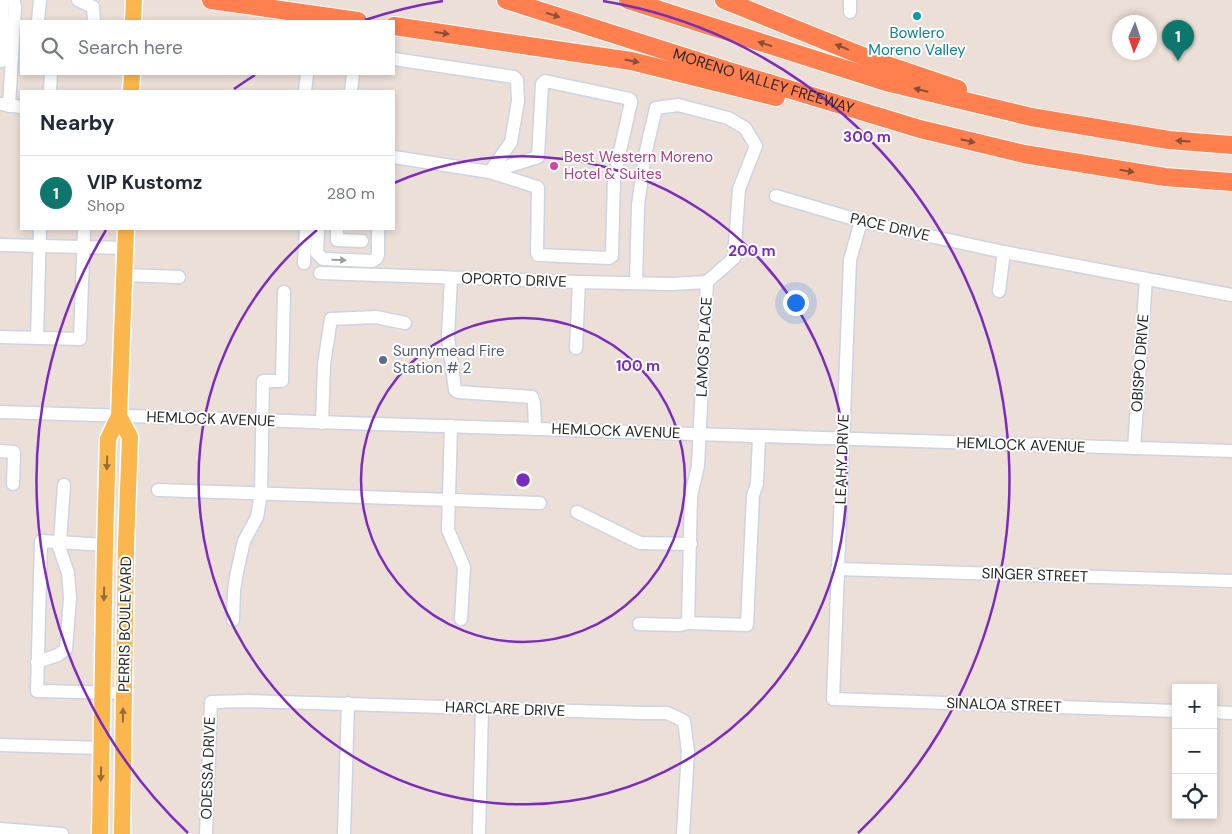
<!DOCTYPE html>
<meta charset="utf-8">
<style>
body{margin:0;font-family:"DM Sans",sans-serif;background:#f2f2f3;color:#1f2937}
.controls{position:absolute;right:15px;bottom:15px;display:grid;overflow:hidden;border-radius:0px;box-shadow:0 2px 8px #0003}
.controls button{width:45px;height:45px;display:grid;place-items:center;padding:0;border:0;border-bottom:1px solid #e0e1e3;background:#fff;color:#1f2937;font:25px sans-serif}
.compass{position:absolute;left:1112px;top:15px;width:45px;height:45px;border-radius:50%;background:#fff;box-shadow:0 2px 8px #0003;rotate:182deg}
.you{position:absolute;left:795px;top:302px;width:18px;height:18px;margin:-12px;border:4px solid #fff;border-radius:50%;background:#1a73e8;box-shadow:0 0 0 8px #1a73e833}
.badge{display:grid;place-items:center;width:32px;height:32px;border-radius:50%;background:#0f766e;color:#fff;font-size:16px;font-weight:700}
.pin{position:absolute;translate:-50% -41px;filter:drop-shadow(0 1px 2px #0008)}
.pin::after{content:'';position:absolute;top:26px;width:18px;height:15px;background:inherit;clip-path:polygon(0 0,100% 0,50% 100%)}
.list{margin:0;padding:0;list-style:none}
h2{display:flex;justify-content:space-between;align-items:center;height:65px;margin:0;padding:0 20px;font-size:21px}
h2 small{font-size:16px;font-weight:400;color:#747a83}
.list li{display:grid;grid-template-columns:32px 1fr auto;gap:15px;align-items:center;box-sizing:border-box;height:75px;padding:0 20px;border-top:1px solid #e0e1e3}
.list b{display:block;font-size:19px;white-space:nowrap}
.list p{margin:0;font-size:16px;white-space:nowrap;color:#747a83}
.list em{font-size:16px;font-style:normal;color:#747a83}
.icon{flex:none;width:28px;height:28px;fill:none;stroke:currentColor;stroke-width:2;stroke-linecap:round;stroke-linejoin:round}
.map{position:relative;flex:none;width:1232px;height:834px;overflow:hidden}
.search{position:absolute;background:#fff;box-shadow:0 2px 8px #0003;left:20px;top:20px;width:375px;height:55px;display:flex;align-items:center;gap:12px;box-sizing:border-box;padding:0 18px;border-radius:0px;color:#747a83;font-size:19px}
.panel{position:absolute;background:#fff;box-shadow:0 2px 8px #0003;left:20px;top:90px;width:375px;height:140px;border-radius:0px}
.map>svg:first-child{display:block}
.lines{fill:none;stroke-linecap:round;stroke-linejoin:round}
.minor-casing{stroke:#ccd4e2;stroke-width:15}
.major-casing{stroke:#fff;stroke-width:19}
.highway-casing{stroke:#fff;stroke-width:20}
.minor{stroke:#fff;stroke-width:12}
.major{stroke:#fbb64d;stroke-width:16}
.highway{stroke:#ff7f4e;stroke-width:18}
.oneway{fill:#884f39}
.oneway2{fill:#9e9e9e}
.oneway3{fill:#916e3a}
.ring{fill:none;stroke:#7b2cbf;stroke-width:2.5}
.culture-dot{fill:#0f9aa8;stroke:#fff;stroke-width:2}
.hotel-dot{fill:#d1479c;stroke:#fff;stroke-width:2}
.service-dot{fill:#5c6f8a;stroke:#fff;stroke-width:2}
.labels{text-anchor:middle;stroke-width:4;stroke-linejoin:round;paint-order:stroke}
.culture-label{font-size:15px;fill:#0d838f;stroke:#fff}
.street-label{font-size:15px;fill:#272727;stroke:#fff}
.hotel-label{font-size:15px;fill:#b23c85;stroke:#fff;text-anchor:start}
.service-label{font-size:15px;fill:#4e5e75;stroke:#fff;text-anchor:start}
.centre{fill:#7b2cbf;stroke:#fff;stroke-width:2.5}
.ring-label{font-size:15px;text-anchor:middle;font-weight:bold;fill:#7b2cbf;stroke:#fff;stroke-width:4;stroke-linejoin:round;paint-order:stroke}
</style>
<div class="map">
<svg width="1232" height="834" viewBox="0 0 1232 834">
<rect width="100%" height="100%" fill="#ebdfd7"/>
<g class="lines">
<defs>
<g id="minor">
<polyline points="78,0 93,7 94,21"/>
<polyline points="850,12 850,0"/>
<polyline points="38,21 40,0"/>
<polyline points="394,59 514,77 517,80 518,101 511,142 490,172"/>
<polyline points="1,61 3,0"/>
<polyline points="50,91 51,74"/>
<polyline points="305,91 307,74"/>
<polyline points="351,91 353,74"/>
<polyline points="0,104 21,107"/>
<polyline points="9,106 15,7 14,0"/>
<polyline points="394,157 490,172 537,187 538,188 537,253 538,255 609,258 612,256 614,178 631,102 630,99 545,81 542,84 538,157 490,172"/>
<polyline points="776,196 861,221 1004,252 1232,295"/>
<polyline points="861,221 850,260 833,699 1176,711"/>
<polyline points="318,229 317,253 323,259 372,261 377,258 378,254 378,229"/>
<polyline points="337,229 337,240 362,241"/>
<polyline points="0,245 125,248"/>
<polyline points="304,263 306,229"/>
<polyline points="320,273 579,282 672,284 707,282"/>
<polyline points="124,275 179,277"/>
<polyline points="451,278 448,337 455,390 458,392 532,397 534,403 535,429"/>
<polyline points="636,283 638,205 645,155 656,108 678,105 728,118 745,128 756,146 739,189 734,258 707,282 698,466 691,496 688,623 747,625 753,495 757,484 759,436"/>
<polyline points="999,291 1004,252"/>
<polyline points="0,337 80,339 84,229"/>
<polyline points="37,338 40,229"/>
<polyline points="576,348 579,282"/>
<polyline points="0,412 1232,451"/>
<polyline points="322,423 324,364 331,319 376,317 405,323"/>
<polyline points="451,426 448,530 464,567 461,619"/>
<polyline points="1134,448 1146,279"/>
<polyline points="0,451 14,452 13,484"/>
<polyline points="158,490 540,503"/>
<polyline points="577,512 640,543 691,544"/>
<polyline points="60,541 64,485"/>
<polyline points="105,545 41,541 37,691 124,693"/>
<polyline points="837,569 1232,581"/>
<polyline points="233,620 234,590 237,572 244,541 257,517 261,494 263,381 282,381 284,292"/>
<polyline points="639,624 680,625 688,623"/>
<polyline points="37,662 58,655 66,649 70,598 68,573 57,541"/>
<polyline points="1213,712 1232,713"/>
<polyline points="0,745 101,748"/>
<polyline points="0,829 62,834"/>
<polyline points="206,834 211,702 247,701 642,713 667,713 684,721 688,751 683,834"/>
<polyline points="344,834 348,703"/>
<polyline points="479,834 482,709"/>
</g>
<g id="major">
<polyline points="133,21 134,0"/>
<polyline points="131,91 132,74"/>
<polyline points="119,416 130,437 126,545 122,834"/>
<polyline points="100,834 105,545 108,439 119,416 126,229"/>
</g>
<g id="highway">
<polyline points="211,0 358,21"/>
<path id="s1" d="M506,0L729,71L920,129L1024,154L1165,177L1232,182"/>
<polyline points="628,0 886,82 1031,117 1169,140 1232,145"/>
<polyline points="724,0 875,61 958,89"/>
<polyline points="394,26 631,61 776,97"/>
</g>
</defs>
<use href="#minor" class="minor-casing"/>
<use href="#major" class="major-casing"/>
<use href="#highway" class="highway-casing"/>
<use href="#minor" class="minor"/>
<use href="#major" class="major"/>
<use href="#highway" class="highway"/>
</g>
<defs><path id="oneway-solid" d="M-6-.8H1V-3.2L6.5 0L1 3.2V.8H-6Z" transform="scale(1.25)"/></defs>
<g class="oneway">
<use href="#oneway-solid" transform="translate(553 15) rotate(18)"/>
<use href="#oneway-solid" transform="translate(442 33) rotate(8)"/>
<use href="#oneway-solid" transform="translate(765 44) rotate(-163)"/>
<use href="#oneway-solid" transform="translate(842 47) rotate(-158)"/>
<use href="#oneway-solid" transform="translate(632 61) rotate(11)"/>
<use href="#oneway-solid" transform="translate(921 90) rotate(-166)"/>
<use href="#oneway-solid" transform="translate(968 141) rotate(13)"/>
<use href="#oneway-solid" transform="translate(1183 141) rotate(-176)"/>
<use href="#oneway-solid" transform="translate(1127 171) rotate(9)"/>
</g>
<use class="oneway2" href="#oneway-solid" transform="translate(339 260) rotate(1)"/>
<g class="oneway3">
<use href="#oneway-solid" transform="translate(107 463) rotate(92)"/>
<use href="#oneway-solid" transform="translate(104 594) rotate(91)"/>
<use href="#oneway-solid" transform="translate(123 715) rotate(-89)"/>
<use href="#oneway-solid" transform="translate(101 774) rotate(91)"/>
</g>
<g class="ring">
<circle cx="523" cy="480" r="162"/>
<path d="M394 183A324 324 0 1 1 317 230"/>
<path d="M188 833A486 486 0 0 1 106 230M234 89A486 486 0 0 1 255 75M365 20A486 486 0 0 1 443 1M603 1A486 486 0 0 1 858 833"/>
</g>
<circle class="culture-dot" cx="917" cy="16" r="5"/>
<circle class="hotel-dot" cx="554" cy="166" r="5"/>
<circle class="service-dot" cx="383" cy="360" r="5"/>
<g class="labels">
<g class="culture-label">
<text x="917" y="38">Bowlero<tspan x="917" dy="17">Moreno Valley</tspan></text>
</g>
<g class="street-label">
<text dy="5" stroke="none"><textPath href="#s1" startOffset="270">MORENO VALLEY FREEWAY</textPath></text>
<text transform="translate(890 227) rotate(13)" y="5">PACE DRIVE</text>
<text transform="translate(514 280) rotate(2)" y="5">OPORTO DRIVE</text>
<text transform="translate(704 347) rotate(-87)" y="5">LAMOS PLACE</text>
<text transform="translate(1140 363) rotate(-86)" y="5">OBISPO DRIVE</text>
<text transform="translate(211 419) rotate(2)" y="5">HEMLOCK AVENUE</text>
<text transform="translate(616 431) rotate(2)" y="5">HEMLOCK AVENUE</text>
<text transform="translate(1021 445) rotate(2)" y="5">HEMLOCK AVENUE</text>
<text transform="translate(842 459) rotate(-88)" y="5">LEAHY DRIVE</text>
<text transform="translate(1035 575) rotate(2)" y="5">SINGER STREET</text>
<text transform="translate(125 624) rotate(-89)" y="5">PERRIS BOULEVARD</text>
<text transform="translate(1004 705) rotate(2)" y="5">SINALOA STREET</text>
<text transform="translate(505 709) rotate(2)" y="5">HARCLARE DRIVE</text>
<text transform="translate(208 768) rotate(-88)" y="5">ODESSA DRIVE</text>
</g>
<g class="hotel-label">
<text x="564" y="162">Best Western Moreno<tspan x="564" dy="17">Hotel &amp; Suites</tspan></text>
</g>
<g class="service-label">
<text x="393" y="356">Sunnymead Fire<tspan x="393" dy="17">Station # 2</tspan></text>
</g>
</g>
<circle cx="523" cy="480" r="8" class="centre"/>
<g class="ring-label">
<text x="867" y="142">300 m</text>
<text x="752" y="256">200 m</text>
<text x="638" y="371">100 m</text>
</g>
</svg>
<div class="controls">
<button>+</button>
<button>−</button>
<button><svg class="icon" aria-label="locate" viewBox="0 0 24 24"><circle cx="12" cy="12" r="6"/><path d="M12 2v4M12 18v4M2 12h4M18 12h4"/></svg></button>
</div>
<svg class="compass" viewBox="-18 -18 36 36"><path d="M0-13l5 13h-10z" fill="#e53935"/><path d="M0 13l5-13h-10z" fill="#747a83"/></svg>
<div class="you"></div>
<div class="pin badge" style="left:1178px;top:61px">1</div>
<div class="search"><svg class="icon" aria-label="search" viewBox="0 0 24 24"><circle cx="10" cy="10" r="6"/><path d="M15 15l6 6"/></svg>Search here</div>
<section class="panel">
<h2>Nearby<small></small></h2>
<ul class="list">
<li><span class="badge">1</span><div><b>VIP Kustomz</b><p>Shop</p></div><em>280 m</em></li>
</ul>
</section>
</div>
